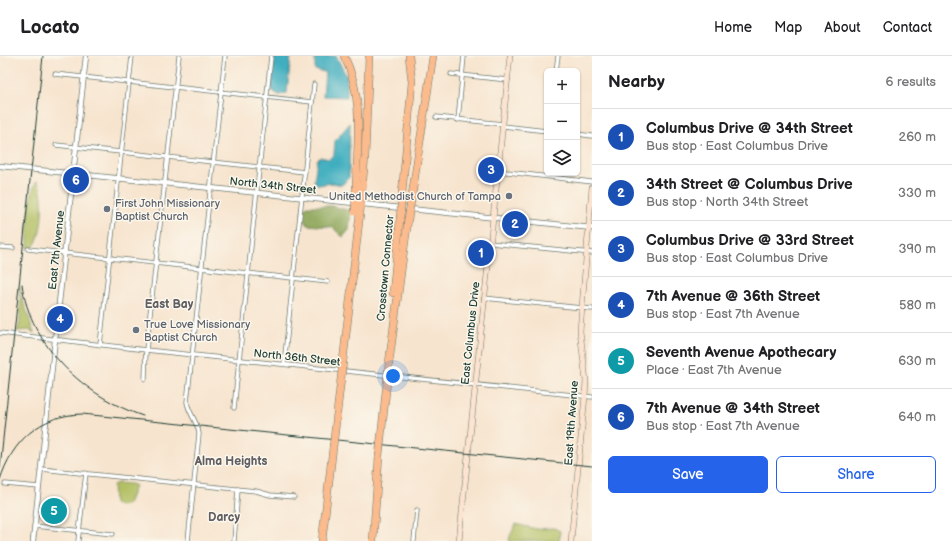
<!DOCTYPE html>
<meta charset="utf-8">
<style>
body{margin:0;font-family:"Balsamiq Sans",sans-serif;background:#f6f6f6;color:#202124}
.controls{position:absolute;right:12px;top:12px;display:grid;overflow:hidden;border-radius:6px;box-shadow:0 1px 3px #0004}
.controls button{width:36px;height:36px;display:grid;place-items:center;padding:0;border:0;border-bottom:1px solid #e0e0e0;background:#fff;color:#202124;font:20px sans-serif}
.you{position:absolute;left:393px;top:320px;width:14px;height:14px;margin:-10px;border:3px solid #fff;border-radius:50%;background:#1a73e8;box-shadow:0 0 0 6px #1a73e833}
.badge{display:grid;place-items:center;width:26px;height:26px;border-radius:50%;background:#2563eb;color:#fff;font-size:13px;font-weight:700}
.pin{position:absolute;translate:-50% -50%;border:2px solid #fff;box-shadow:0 1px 4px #0006}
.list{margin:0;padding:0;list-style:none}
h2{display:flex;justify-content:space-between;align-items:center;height:52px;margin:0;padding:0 16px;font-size:17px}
h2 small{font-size:13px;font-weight:400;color:#757577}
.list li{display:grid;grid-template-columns:26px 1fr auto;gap:12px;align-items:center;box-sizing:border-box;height:56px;padding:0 16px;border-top:1px solid #e0e0e0}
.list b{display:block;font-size:15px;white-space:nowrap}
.list p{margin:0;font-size:13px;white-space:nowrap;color:#757577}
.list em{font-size:13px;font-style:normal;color:#757577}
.actions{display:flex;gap:8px;padding:12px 16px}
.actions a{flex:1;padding:9px 0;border:1px solid #2563eb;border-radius:6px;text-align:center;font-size:14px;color:#2563eb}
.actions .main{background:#2563eb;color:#fff}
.icon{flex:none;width:22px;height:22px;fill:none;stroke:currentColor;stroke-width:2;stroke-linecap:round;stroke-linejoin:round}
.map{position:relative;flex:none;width:592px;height:485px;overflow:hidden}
header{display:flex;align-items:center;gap:24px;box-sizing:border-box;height:56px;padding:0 20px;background:#fff;border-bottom:1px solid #e0e0e0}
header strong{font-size:19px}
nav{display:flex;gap:22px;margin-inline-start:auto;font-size:14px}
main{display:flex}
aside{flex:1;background:#fff}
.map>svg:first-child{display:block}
.green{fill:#b1be60;stroke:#687e4a}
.forest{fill:#8ca556;stroke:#567145}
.water{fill:#41aebf;stroke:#30767a}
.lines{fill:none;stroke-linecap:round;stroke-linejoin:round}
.minor-casing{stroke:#6b776a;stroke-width:5}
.tertiary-casing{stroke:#6b776a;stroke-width:6}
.secondary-casing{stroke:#6b776a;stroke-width:6}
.motorway-casing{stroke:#6b776a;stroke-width:8}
.minor{stroke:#fff;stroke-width:3.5}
.tertiary{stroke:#fff;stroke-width:4.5}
.secondary{stroke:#fde4d1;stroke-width:5}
.motorway{stroke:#fbbb8d;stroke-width:7}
.rail{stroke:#1f3d34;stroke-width:1}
.motorway-bridge-casing{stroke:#6b776a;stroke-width:8;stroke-linecap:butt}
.motorway-bridge{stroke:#fbbb8d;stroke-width:7}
.worship-dot{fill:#6b7280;stroke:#fbf7ec;stroke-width:1.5}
.labels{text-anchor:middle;stroke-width:3;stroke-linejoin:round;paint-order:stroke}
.street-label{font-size:11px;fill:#1f3d34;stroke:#fbf7ec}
.worship-label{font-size:11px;fill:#5b616d;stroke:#fbf7ec;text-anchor:start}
.neighbourhood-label{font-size:12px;font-weight:bold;fill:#605e62;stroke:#fbf7ec}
</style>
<header>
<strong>Locato</strong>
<nav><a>Home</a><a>Map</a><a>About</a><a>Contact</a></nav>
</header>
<main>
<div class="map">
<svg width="592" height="485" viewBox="0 0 592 485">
<rect width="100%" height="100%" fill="#fbf7ec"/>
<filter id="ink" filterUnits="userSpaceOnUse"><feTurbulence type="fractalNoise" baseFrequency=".025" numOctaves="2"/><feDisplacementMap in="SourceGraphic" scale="8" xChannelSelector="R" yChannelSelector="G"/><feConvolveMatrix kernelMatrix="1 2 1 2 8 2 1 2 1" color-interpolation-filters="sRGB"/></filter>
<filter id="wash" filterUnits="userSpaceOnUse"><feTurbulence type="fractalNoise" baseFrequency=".012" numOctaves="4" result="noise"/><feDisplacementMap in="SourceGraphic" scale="16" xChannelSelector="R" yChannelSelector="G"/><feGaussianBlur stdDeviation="0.9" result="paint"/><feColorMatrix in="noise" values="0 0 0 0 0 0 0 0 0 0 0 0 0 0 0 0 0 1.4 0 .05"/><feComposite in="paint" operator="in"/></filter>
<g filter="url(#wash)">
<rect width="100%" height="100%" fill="#f7e4ce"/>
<g class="green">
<path d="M37,125C46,136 43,182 33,191L28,192C28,177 28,136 37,125Z"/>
<path d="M20,231V240C24,244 31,269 34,277L29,274L17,275C22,267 20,243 20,231Z"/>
<polygon points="118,427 131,428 135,430 128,448 120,450 114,448 113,429"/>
<polygon points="516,468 536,473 554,472 560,475 559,485 509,485 510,480"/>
</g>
<path class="forest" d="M308,150H333L351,155L349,174L343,181L332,171L307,169C302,163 303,159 304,152Z"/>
<g class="water">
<polygon points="275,0 291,0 287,37 279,39 271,34"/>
<polygon points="315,0 336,0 347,21 347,41 323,40 325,16 315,14"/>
<polygon points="350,67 349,122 342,129 333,127 318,129 314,125 317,104 320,101 329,103 334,98 335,85"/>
</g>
</g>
<g filter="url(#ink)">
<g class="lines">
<defs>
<g id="minor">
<polyline points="556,15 558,0"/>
<polyline points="55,18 312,46"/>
<polyline points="451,18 508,24"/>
<polyline points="436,61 503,68"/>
<polyline points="458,64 464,0"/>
<polyline points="503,70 547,75"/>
<polyline points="577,78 592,80"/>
<polyline points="56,89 305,116"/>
<polyline points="498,115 592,126"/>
<polyline points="490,187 592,197"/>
<polyline points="0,191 13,192"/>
<polyline points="28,193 328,226"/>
<polyline points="484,242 592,253"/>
<polyline points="0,277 146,294 592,341"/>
<polyline points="100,289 132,0"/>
<polyline points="284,308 314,28"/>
<polyline points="145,323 146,294 179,0"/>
<polyline points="234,352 271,0"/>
<polyline points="41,413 256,435 270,439 294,441"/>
<polyline points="5,428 39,431"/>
<polyline points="34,470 113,478"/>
<polyline points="78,485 86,417"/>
<path d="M188,485L199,378C198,366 189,358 187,346L225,0"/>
<polyline points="234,485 238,433"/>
<polyline points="414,485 417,454"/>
</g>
<g id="tertiary">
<polyline points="0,110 592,172"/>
<polyline points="33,485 86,0"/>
</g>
<g id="secondary">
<polyline points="459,485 510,0"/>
<polyline points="571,485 585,340 586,325 580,275 592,131"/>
</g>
<g id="motorway">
<path d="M344,0C365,41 357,89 356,133"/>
<polyline points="362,134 365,101 369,0"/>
<polyline points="402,138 412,26 409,0"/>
<polyline points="412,139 433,0"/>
<polyline points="393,237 400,163"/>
<polyline points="343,305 360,157"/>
<polyline points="389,307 408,163"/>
<polyline points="322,485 333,391"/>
<polyline points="373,485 379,400"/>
</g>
</defs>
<use href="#minor" class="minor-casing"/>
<use href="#tertiary" class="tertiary-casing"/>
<use href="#secondary" class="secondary-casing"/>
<use href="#motorway" class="motorway-casing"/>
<use href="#minor" class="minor"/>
<use href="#tertiary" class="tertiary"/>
<use href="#secondary" class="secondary"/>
<use href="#motorway" class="motorway"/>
<g class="rail">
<path d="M22,228C30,290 85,341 143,360"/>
<polyline points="0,412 43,0"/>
<path d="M0,424C12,385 40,359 82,358L592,410"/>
</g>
<defs>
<g id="motorway-bridge">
<polyline points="355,156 356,133"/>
<polyline points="360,157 362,134"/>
<polyline points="400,163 402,138"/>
<polyline points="408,163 412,139"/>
<polyline points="333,391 343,305"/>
<polyline points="379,400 389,307"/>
</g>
</defs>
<use href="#motorway-bridge" class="motorway-bridge-casing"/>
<use href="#motorway-bridge" class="motorway-bridge"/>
</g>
</g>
<g class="worship-dot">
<circle cx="509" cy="140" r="4"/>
<circle cx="107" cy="153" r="4"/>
<circle cx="136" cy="274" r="4"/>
</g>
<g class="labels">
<g class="street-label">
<text transform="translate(273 129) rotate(6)" y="4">North 34th Street</text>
<text transform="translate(56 194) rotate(-84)" y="4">East 7th Avenue</text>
<text transform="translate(385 212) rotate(-85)" y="4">Crosstown Connector</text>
<text transform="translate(470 277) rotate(-84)" y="4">East Columbus Drive</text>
<text transform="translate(297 301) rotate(6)" y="4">North 36th Street</text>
<text transform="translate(571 367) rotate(-86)" y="4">East 19th Avenue</text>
</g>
<g class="worship-label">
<text x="501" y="144" text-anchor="end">United Methodist Church of Tampa</text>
<text x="115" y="151">First John Missionary<tspan x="115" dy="13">Baptist Church</tspan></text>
<text x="144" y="272">True Love Missionary<tspan x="144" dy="13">Baptist Church</tspan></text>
</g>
<g class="neighbourhood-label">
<text x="169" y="252">East Bay</text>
<text x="231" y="409">Alma Heights</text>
<text x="224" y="465">Darcy</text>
</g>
</g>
</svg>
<div class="controls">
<button>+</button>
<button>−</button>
<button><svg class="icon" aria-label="layers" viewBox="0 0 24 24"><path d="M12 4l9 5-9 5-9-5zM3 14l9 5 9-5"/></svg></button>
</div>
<div class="you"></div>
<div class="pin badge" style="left:481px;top:197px;background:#1a4fb4">1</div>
<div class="pin badge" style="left:515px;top:168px;background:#1a4fb4">2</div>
<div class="pin badge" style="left:491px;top:114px;background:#1a4fb4">3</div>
<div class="pin badge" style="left:60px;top:263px;background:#1a4fb4">4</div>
<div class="pin badge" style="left:54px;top:455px;background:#0f9aa8">5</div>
<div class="pin badge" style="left:76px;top:124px;background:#1a4fb4">6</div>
</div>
<aside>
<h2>Nearby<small>6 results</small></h2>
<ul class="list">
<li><span class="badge" style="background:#1a4fb4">1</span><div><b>Columbus Drive @ 34th Street</b><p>Bus stop · East Columbus Drive</p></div><em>260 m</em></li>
<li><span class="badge" style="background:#1a4fb4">2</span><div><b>34th Street @ Columbus Drive</b><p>Bus stop · North 34th Street</p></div><em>330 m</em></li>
<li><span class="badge" style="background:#1a4fb4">3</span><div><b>Columbus Drive @ 33rd Street</b><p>Bus stop · East Columbus Drive</p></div><em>390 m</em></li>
<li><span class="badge" style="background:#1a4fb4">4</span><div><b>7th Avenue @ 36th Street</b><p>Bus stop · East 7th Avenue</p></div><em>580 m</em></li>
<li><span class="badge" style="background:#0f9aa8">5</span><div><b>Seventh Avenue Apothecary</b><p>Place · East 7th Avenue</p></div><em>630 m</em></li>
<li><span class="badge" style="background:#1a4fb4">6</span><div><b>7th Avenue @ 34th Street</b><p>Bus stop · East 7th Avenue</p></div><em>640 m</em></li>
</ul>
<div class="actions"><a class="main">Save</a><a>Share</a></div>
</aside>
</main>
